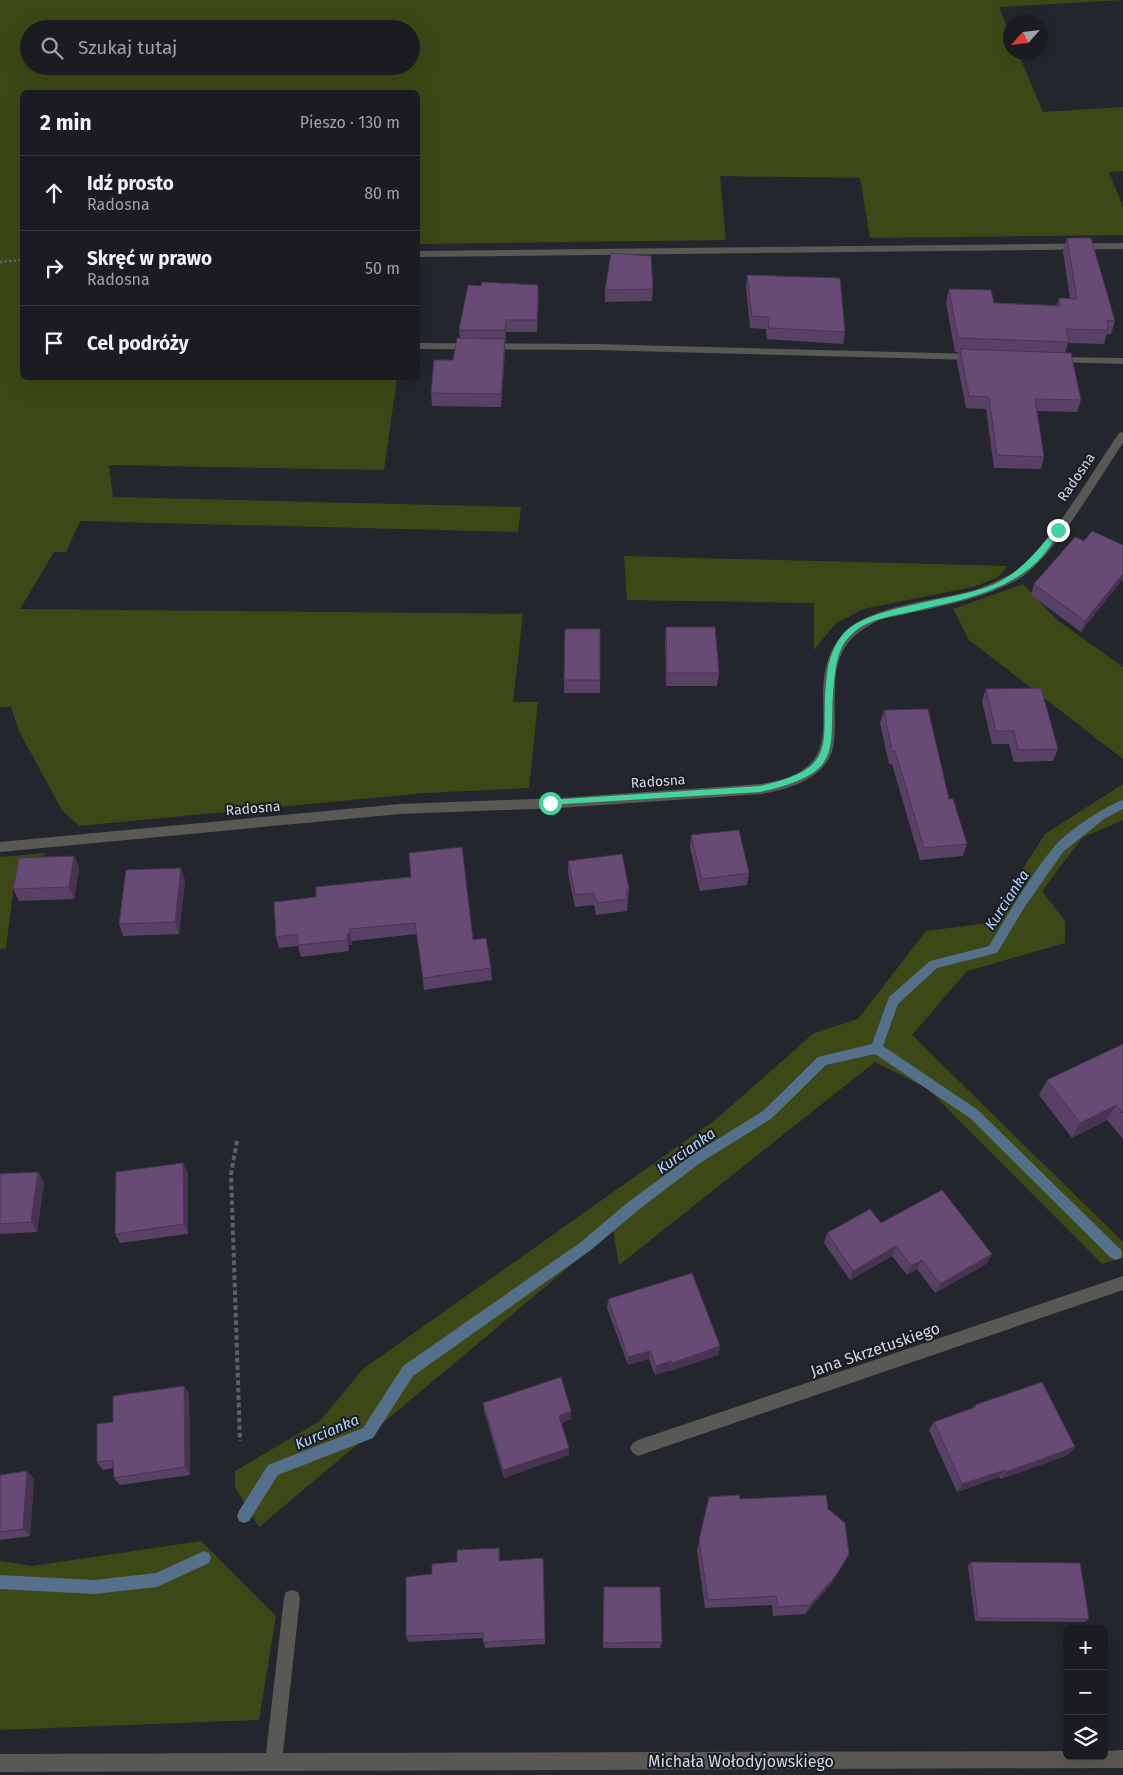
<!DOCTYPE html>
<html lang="pl">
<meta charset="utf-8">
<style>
body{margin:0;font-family:"Fira Sans",sans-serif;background:#28292f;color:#f1f3f6}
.controls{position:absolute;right:15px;bottom:15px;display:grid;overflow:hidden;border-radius:8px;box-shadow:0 5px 20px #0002}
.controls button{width:45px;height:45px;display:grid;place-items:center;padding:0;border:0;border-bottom:1px solid #393a40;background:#1b1c22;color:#f1f3f6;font:25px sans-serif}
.compass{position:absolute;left:1003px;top:15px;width:45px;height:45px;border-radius:50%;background:#1b1c22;box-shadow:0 5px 20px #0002;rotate:243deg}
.stop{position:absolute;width:15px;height:15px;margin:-11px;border:4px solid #42d4a0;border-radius:50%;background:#fff}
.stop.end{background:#42d4a0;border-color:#fff;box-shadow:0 1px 5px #0008}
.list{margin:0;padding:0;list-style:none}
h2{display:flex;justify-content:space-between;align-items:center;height:65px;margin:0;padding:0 20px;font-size:21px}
h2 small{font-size:16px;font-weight:400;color:#a0a1a5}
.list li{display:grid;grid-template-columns:32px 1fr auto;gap:15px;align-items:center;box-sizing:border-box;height:75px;padding:0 20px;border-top:1px solid #393a40}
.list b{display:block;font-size:19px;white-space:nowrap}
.list p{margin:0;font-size:16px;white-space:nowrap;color:#a0a1a5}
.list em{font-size:16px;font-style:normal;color:#a0a1a5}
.icon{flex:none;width:28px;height:28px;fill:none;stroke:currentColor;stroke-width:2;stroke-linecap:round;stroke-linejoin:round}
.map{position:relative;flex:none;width:1123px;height:1775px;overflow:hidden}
.search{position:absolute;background:#1b1c22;box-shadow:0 5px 20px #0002;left:20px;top:20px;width:400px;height:55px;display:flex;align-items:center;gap:12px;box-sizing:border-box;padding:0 18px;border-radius:28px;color:#a0a1a5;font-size:19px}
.panel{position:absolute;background:#1b1c22;box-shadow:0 5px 20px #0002;left:20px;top:90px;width:400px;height:290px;border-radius:8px}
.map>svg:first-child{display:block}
.green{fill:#3d4817;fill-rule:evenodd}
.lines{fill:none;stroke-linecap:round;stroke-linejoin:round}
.stream{fill:#54708b;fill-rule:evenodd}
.path-far1{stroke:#5e6067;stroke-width:2.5;stroke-dasharray:2.5 2;stroke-linecap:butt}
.path{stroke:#5e6067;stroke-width:4;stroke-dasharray:4.5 3;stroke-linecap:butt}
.minor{fill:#595854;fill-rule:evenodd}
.wall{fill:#594065}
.shaded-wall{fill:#483452}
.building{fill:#674b75;stroke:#483452}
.route{fill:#42d4a0}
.labels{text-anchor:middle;stroke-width:4;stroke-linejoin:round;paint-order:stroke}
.street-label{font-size:14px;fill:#d6d8de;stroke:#1a1c24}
.water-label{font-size:15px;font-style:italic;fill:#b6d9fe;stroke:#1a1c24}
.near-street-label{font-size:16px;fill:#d6d8de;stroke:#1a1c24}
</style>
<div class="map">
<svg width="1123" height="1775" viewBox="0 0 1123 1775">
<rect width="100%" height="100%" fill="#24262e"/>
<g class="green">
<path d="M0,0H1123L999,7L1010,34V52L1018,53L1043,112L1123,107V171L1109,172L1123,207V235L870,238L860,178L720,176L726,240L418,244V92H22V378H397L384,470L109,465L113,497L521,507L518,532L80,521L66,552H54L20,609L523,614L513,702H538L529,788L425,793L79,826L62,810L19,731L11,707H0ZM29,29H411V66H29Z"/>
<polygon points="624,556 1008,566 997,578 973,587 863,609 835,624 814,650 814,603 627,600"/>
<polygon points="1023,584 1057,620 1123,667 1123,759 969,640 953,609"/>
<polygon points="1123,784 1123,820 1082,838 1042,891 1065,921 1065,943 967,971 912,1035 1123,1242 1123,1258 1102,1264 928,1089 875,1062 619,1265 613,1230 259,1527 235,1487 235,1471 320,1421 363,1369 715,1120 814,1033 858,1019 926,931 988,923 1045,834"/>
<polygon points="47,853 15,877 6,948 0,949 0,857"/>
<polygon points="201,1541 276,1616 259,1720 0,1730 0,1561 32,1566"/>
</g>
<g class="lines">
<g class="stream">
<path d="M1123,800V809L1104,819L1063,852L1024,908L997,953L937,968L898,1004L883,1046L978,1110L1121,1250L1122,1254L1121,1258L1116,1260L1111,1258L970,1118L875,1054L826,1065L771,1119L700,1163L637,1211L591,1250L413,1376L373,1438L278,1475L249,1521L244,1523L239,1521L237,1516L239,1511L268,1465L363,1428L403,1366L581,1242L627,1203L692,1155L763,1111L818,1057L872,1044L889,997L930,961L989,946C1009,913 1029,877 1054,847C1066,832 1105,806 1123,800Z"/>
<polygon points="204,1551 209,1553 211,1558 209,1563 157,1587 94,1594 0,1589 0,1575 94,1580 156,1573"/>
</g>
<polyline class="path-far1" points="0,262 22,260"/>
<polyline class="path" points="237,1141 231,1174 240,1441"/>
<g class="minor">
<polygon points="1123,243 1123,249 418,257 418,251"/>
<polygon points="418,343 596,344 975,354 980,357 975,360 596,350 418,349"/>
<polygon points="1057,357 1123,358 1123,364 1054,362 1052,360"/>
<path d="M1123,432V443C1099,478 1052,561 1017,580C975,603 925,609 879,620C866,627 852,635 844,649C837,661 835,676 835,689C834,707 836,725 834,743C829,778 790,789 761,794L559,808L400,814L0,852V842L400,804L559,798L761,784C869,767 792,692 843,634C868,605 937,601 974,590C985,587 998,580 1009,575C1043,557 1095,468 1119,433Z"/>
<polygon points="1123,1276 1123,1290 638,1456 633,1453 630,1448 633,1443 638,1440"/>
<polygon points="292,1590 298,1592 300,1598 283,1753 1067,1751 1067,1756 1104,1756 1104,1751 1123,1750 1123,1768 0,1772 0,1754 266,1753 284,1598 286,1592"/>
</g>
</g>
<g class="wall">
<polygon points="1067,238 1115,321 1111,334 1107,334 1104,344 1068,343 1065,353 1081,400 1077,412 1037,411 1044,457 1041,469 994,468 986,409 966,408 957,362 959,352 955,352 946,303 949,289 994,303 1057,305 1059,298 1070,298 1063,252"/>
<polygon points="747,275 845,332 843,344 767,339 766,329 750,328 746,287"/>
<polygon points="538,285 537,332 506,332 506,342 505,342 505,352 501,407 432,406 431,393 453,360 460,338 459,330 481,286"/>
<polygon points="653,289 652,301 605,302 605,290"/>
<polygon points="1084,541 1123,545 1081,632 1031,595 1034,584"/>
<polygon points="666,627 719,673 717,686 666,686 665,640"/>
<polygon points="565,629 600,680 600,693 564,693"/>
<polygon points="986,689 1058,749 1053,761 1014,762 1009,744 992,744 982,701"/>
<polygon points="884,710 949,799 967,844 963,856 920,860 892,764 889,764 880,723"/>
<polygon points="691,835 749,873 747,885 700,891 690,848"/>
<polygon points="74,856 79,868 74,899 19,901 13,889"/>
<polygon points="568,861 629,889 627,911 596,915 594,905 575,907 568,873"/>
<polygon points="185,880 179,934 123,936 119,924"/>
<polygon points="316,887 473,940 491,968 492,980 424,990 417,934 352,941 352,945 349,945 349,951 301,957 298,946 279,948 276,937 316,897"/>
<polygon points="1123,1044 1123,1139 1107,1120 1072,1138 1039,1095 1047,1080"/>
<polygon points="38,1172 44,1182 37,1232 0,1234 0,1174"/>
<polygon points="188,1173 188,1234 120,1243 115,1234"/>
<polygon points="881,1223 992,1254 986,1264 935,1293 917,1269 907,1275 892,1256 850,1280 824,1243 827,1233"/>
<polygon points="608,1299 718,1355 670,1371 670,1370 655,1375 649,1359 628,1365 607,1308"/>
<polygon points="184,1386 189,1394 190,1475 120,1485 114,1478 114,1468 103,1470 97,1462 113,1422"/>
<polygon points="483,1403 571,1411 571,1419 561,1423 569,1455 504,1478 484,1411"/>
<polygon points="975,1405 1075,1447 1068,1455 1001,1479 999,1477 957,1492 929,1430 934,1422 972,1408"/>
<polygon points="0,1475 34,1479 30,1536 0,1540"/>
<polygon points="709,1497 740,1499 832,1583 805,1614 773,1616 772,1605 705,1608 697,1550"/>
<polygon points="499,1548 500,1561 543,1558 545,1644 485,1648 483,1638 408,1642 406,1636 432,1574 457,1562"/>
<polygon points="971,1562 1089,1619 1085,1622 975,1621 968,1566"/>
<polygon points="604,1587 662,1642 660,1648 603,1648"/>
</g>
<g class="shaded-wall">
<polygon points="538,285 539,298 537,332 537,320"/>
<polygon points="506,320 506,342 505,330"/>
<polygon points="505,339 505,352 501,407 501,394"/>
<polygon points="1123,574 1123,579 1081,632 1085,621"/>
<polygon points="74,856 79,868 74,899 69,887"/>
<polygon points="181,868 185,880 179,934 175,922"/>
<polygon points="350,929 352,945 349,945 349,951 347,940 347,934"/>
<polygon points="1116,1105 1107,1120 1072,1138 1080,1123"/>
<polygon points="183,1163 188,1173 188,1234 184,1224"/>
<polygon points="38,1172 44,1182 37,1232 31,1222"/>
<polygon points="896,1246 892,1256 850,1280 853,1271"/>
<polygon points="992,1254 986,1264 935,1293 940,1284"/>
<polygon points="922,1260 917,1269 907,1275 911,1266"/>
<polygon points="720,1346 718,1355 670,1371 672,1363"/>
<polygon points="650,1351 649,1359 628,1365 628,1357"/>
<polygon points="671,1361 670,1370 655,1375 656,1366"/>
<polygon points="184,1386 189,1394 190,1475 185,1467"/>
<polygon points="571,1411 571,1419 559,1424 559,1416"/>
<polygon points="1075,1447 1068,1455 1001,1479 1006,1472"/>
<polygon points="569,1448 569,1455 504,1478 503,1470"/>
<polygon points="1005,1470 999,1477 957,1492 962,1484"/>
<polygon points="27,1471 34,1479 30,1536 23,1529"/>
<polygon points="849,1554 832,1583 805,1614 810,1605"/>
</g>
<g class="building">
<polygon points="1067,238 1091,238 1115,321 1107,320 1108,330 1066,329 1069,342 958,338 949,289 991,290 994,303 1060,306 1059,298 1077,299"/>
<polygon points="611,253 651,256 653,289 605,290"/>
<polygon points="747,275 840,278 845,332 769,328 768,317 752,316"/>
<polygon points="482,282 538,285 537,320 506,320 505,330 459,330 468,285 481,286"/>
<polygon points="457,338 505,339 501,394 431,393 434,360 453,360"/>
<polygon points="960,349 1071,353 1081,400 1035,399 1044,457 997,455 989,397 969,396"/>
<polygon points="1092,531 1123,545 1123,574 1085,621 1034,584 1075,537 1084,541"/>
<polygon points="666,627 715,627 719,673 667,673"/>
<polygon points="565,629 600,629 600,680 564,680"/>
<polygon points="1041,688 1058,749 1018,750 1014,731 996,731 986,689"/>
<polygon points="928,709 949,799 953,799 967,844 924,848 895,751 892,751 884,710"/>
<polygon points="739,830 749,873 702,879 691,835"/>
<polygon points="462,847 473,940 486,938 491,968 423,978 415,923 350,929 350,933 347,934 347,940 298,945 297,934 276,937 274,902 316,897 316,887 411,877 409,853"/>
<polygon points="622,854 629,889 626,890 628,899 597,903 594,893 575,895 568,861"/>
<polygon points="74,856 69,887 13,889 19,858"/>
<polygon points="181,868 175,922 119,924 126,870"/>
<polygon points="1123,1044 1123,1113 1116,1105 1080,1123 1047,1080"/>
<polygon points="183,1163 184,1224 115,1234 116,1172"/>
<polygon points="38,1172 31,1222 0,1224 0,1174"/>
<polygon points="942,1190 992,1254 940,1284 922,1260 911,1266 896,1246 853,1271 827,1233 870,1209 881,1223"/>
<polygon points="692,1273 720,1346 672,1363 671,1361 656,1366 650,1351 628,1357 608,1299"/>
<polygon points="561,1377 571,1411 559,1416 569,1448 503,1470 483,1403"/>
<polygon points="1042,1382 1075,1447 1006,1472 1005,1470 962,1484 934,1422 976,1407 975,1405"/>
<polygon points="184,1386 185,1467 114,1478 113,1460 97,1462 97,1424 113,1422 113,1396"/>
<polygon points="27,1471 23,1529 0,1532 0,1475"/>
<polygon points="739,1495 740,1499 826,1495 828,1509 845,1523 849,1554 837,1574 810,1605 778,1607 776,1596 708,1600 699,1540 709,1497"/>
<polygon points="499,1548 499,1561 543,1558 545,1639 483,1642 483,1633 406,1636 406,1577 432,1574 432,1564 457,1562 457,1550"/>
<polygon points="971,1562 1080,1563 1089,1619 978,1618"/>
<polygon points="604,1587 660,1587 662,1642 603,1643"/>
</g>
<path class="route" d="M1056,528L1061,530C1053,542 1042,559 1030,568C996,595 951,602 910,612C889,617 867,619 851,635C840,645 837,659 835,673C825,747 853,771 760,792L547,805L546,803L550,800L760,786C845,767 818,742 827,674C829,659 834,644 844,633C870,605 956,601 995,584C1021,572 1038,550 1056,528Z"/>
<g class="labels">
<g class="street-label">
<text transform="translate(1076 477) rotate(-56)" y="5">Radosna</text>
<text transform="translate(658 781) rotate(-4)" y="5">Radosna</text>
<text transform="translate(253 808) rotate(-5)" y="5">Radosna</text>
</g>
<g class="water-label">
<text transform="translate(1007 900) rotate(-57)" y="5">Kurcianka</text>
<text transform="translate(686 1151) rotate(-35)" y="5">Kurcianka</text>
<text transform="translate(327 1432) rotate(-23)" y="5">Kurcianka</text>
</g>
<g class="near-street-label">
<text transform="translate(875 1349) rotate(-19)" y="6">Jana Skrzetuskiego</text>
<text x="741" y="1767">Michała Wołodyjowskiego</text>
</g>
</g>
</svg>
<div class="controls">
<button>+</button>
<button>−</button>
<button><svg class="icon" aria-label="layers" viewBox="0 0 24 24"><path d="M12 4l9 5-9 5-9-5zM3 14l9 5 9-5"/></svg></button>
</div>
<svg class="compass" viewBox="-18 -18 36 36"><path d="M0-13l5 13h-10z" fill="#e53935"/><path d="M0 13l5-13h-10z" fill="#a0a1a5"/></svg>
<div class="stop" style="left:550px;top:803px"></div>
<div class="stop end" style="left:1058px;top:530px"></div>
<div class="search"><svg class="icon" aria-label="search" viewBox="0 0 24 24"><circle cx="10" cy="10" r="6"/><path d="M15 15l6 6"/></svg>Szukaj tutaj</div>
<section class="panel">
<h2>2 min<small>Pieszo · 130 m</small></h2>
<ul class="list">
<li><svg class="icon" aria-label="ahead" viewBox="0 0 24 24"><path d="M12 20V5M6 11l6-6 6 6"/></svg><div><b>Idź prosto</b><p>Radosna</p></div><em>80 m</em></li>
<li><svg class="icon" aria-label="right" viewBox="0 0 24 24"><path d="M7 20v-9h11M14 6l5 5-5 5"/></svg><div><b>Skręć w prawo</b><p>Radosna</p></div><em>50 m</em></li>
<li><svg class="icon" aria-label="arrive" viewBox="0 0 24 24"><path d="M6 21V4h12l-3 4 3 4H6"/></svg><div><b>Cel podróży</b></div></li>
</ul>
</section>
</div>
